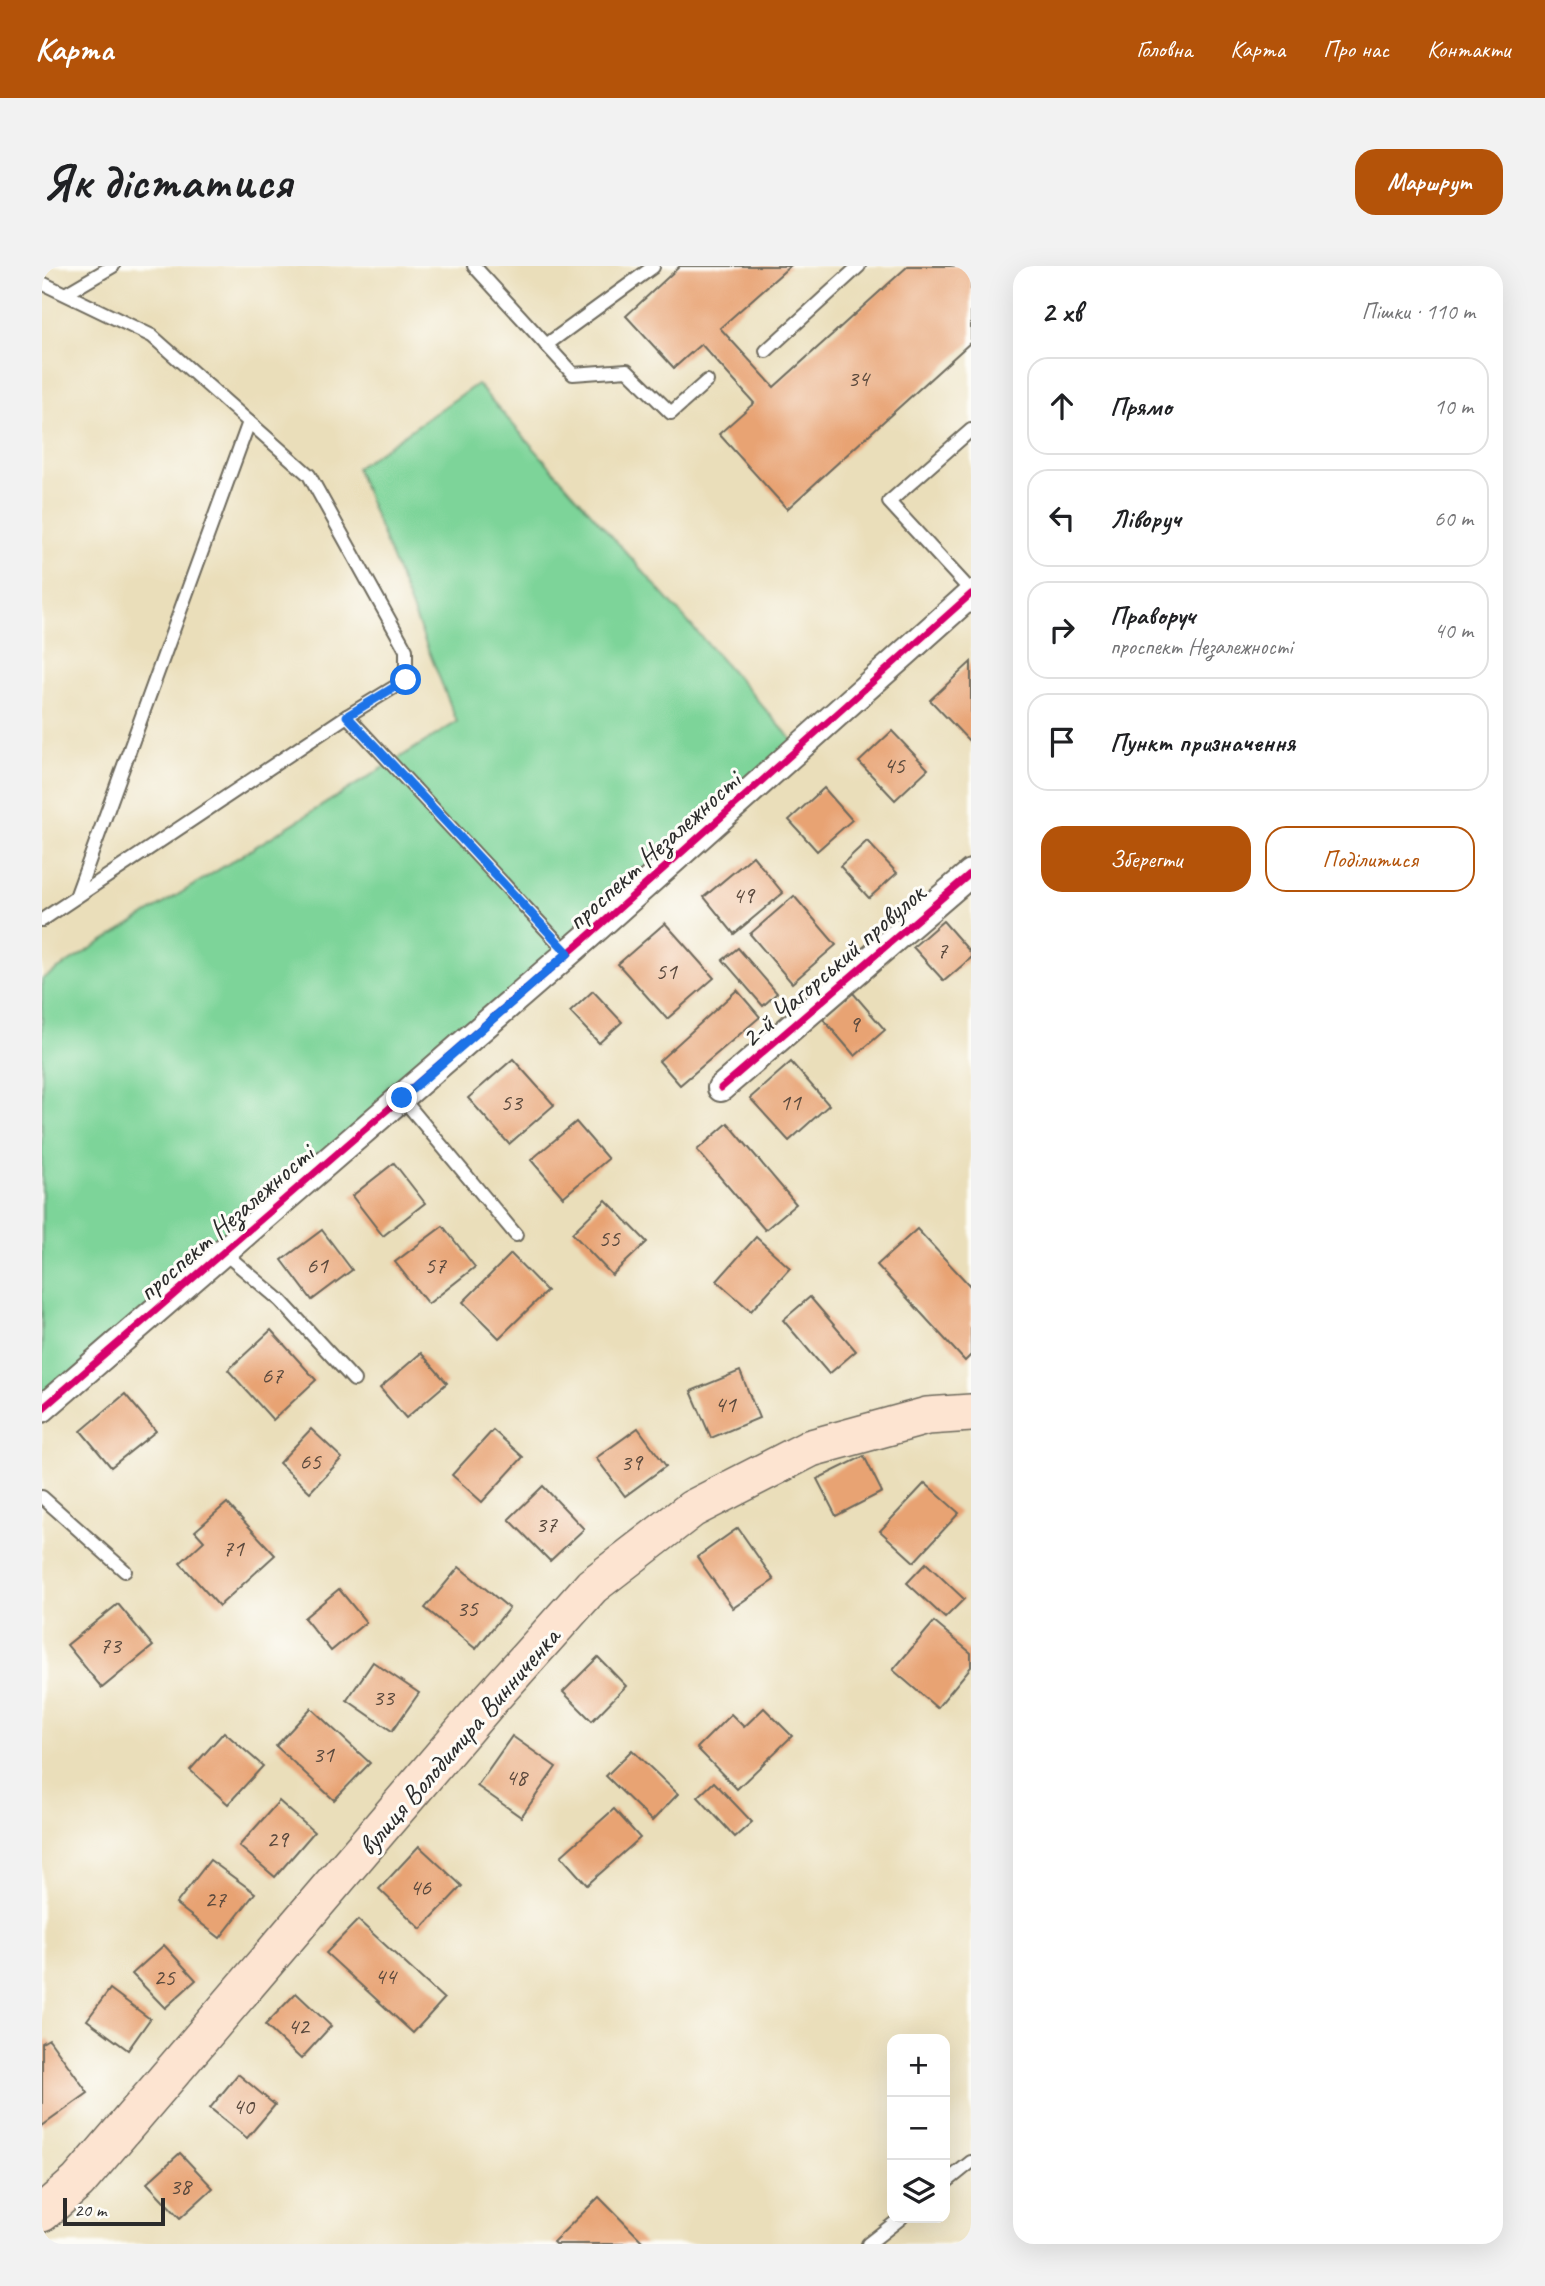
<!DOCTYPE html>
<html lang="uk">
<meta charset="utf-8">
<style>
body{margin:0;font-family:Caveat,sans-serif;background:#f2f2f2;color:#202124}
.controls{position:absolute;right:21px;bottom:21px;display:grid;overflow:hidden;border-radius:14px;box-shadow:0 7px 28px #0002}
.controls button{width:63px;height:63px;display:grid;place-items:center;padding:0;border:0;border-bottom:2px solid #e0e0e0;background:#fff;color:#202124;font:35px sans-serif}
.scale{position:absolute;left:21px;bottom:18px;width:102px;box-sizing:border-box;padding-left:7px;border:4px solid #2b2b2b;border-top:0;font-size:19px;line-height:24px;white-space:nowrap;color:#2b2b2b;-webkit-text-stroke:5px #fdfcf7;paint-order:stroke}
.stop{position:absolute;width:21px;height:21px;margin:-16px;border:5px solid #1a73e8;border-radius:50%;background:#fff}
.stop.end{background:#1a73e8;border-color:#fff;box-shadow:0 2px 7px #0008}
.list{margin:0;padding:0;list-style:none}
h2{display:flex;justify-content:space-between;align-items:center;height:91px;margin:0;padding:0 28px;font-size:30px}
h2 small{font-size:23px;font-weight:400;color:#757577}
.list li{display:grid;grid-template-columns:46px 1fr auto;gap:21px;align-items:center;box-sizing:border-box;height:98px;margin:0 14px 14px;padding:0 14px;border:2px solid #e0e0e0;border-radius:21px}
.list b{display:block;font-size:26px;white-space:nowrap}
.list p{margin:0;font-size:23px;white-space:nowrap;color:#757577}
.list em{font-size:23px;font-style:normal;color:#757577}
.actions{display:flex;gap:14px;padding:21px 28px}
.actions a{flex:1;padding:16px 0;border:2px solid #b45309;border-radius:21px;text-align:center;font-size:24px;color:#b45309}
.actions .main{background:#b45309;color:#fff}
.icon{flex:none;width:38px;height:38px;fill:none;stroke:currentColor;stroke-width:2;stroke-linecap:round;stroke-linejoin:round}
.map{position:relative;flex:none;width:929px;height:1978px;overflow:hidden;border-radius:21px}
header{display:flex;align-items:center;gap:42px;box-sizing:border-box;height:98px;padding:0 35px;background:#b45309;color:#fff}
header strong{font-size:33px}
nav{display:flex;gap:38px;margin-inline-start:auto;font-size:24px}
.intro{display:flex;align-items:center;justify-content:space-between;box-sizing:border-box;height:168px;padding:0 42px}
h1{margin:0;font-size:49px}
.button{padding:18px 32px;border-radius:21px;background:#b45309;color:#fff;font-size:24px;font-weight:700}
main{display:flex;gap:42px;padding:0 42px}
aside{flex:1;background:#fff;border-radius:21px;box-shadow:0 7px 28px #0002}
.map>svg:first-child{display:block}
.green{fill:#7dd499;stroke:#548062;stroke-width:2}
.building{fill:#e8a373}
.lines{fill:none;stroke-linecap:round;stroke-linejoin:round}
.lane-casing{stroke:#6e6a5d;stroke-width:16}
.street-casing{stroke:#6e6a5d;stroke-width:30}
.secondary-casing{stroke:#6e6a5d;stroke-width:40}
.lane{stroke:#fff;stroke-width:12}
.street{stroke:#fff;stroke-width:26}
.secondary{stroke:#fde4d1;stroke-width:37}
.cycleway-casing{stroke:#fdfcf7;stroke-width:11}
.cycleway{stroke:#d6006c;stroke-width:7}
.route{stroke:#1a73e8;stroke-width:9}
.labels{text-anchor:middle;stroke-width:6;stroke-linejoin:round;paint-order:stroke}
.number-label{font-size:24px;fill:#5a493d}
.street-label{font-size:28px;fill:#2b2b2b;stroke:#fdfcf7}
</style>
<header>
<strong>Карта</strong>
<nav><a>Головна</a><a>Карта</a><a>Про нас</a><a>Контакти</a></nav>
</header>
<div class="intro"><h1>Як дістатися</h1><a class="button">Маршрут</a></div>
<main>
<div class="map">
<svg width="929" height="1978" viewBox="0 0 929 1978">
<rect width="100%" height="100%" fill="#fdfcf7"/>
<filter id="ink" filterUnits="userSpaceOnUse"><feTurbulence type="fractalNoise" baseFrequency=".0143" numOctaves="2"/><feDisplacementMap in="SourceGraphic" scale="14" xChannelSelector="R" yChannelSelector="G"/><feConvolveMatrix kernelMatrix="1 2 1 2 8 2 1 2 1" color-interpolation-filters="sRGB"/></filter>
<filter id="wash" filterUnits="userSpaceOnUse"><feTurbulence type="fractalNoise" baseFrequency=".00686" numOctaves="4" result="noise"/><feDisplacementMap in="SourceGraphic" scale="28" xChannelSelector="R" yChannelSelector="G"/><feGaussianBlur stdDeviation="1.57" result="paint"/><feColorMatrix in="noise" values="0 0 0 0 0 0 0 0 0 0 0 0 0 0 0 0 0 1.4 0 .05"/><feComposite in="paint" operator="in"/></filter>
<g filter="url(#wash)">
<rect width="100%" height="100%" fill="#eadeba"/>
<polygon class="green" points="435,118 762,487 0,1150 0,713 415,456 314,202"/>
<g id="blocks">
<g class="building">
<polygon points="638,0 748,0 678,62 732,121 866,0 929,0 929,76 745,243 677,168 712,137 659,78 632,102 584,50"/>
<polygon points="929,396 929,477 888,434"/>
<polygon points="850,465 886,503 853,534 817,496"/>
<polygon points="782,522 810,554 775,585 747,554"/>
<polygon points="825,575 855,607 827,632 798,600"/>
<polygon points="711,590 741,627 692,668 662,631"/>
<polygon points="752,630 794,679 750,717 708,668"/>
<polygon points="901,655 929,687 929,692 902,715 871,681"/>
<polygon points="623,657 672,712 625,753 576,698"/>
<polygon points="696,682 735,727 721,740 681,694"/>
<polygon points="695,724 718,751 638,819 617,795"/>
<polygon points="551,725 580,756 557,777 528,746"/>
<polygon points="811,727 843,764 813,790 781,753"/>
<polygon points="471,793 512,839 467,878 426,832"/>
<polygon points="749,796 787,839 747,875 708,832"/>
<polygon points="534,856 566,893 521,931 489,894"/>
<polygon points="686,857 754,938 723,964 655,884"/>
<polygon points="352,897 383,937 341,970 310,930"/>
<polygon points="564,934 605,976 570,1009 530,967"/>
<polygon points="401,960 433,1001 386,1038 353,996"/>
<polygon points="875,963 929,1021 929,1089 923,1095 835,999"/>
<polygon points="280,964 310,1004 270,1034 240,994"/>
<polygon points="714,971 748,1002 709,1045 675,1015"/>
<polygon points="469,988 505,1025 457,1072 421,1036"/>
<polygon points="768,1031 814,1085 787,1108 741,1054"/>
<polygon points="229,1064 274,1114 231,1154 186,1104"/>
<polygon points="379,1087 405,1117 364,1152 338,1122"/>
<polygon points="698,1105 717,1152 669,1172 649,1125"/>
<polygon points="83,1128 114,1165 69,1201 39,1165"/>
<polygon points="596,1162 624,1200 583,1230 554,1192"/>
<polygon points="269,1163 300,1192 268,1226 237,1197"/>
<polygon points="451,1164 481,1191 440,1236 410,1209"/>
<polygon points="822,1190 840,1226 794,1250 775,1213"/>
<polygon points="883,1217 917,1247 872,1296 838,1265"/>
<polygon points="501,1220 542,1263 508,1295 467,1253"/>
<polygon points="185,1237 233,1289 177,1340 138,1297 162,1275 153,1265"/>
<polygon points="696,1262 732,1314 691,1342 655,1291"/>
<polygon points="884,1297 922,1333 903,1352 865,1317"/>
<polygon points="417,1301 467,1342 434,1383 383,1342"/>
<polygon points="297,1323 324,1356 289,1385 262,1352"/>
<polygon points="76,1338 111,1380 60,1422 25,1379"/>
<polygon points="892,1356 929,1387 929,1401 895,1442 851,1404"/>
<polygon points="556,1391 584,1420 550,1455 521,1426"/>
<polygon points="331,1396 377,1427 350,1465 305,1434"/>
<polygon points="269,1442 328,1497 292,1534 234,1480"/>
<polygon points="722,1442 750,1470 695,1523 655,1482 689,1448 702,1461"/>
<polygon points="182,1466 221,1500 186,1538 148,1504"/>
<polygon points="470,1470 514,1501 479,1551 435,1520"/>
<polygon points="590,1484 636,1528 610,1555 564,1510"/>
<polygon points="672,1516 710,1556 693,1571 656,1531"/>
<polygon points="237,1535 272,1566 233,1611 197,1580"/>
<polygon points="572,1543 598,1572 545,1619 519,1590"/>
<polygon points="377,1580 420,1620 379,1663 337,1623"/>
<polygon points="168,1594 213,1627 178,1672 134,1638"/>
<polygon points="316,1654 402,1733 371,1767 284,1687"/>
<polygon points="122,1679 154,1714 123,1742 90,1708"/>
<polygon points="68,1723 108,1753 86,1784 45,1754"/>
<polygon points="254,1727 289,1760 259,1793 223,1759"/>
<polygon points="7,1773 46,1827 0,1860 0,1777"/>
<polygon points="196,1808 233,1839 205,1872 168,1842"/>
<polygon points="138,1887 171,1922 138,1952 105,1917"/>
<polygon points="557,1931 603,1978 513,1978 511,1976"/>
</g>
</g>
</g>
<g filter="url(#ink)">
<use href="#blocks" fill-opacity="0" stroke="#6e6a5d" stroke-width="2"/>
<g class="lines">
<defs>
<g id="lane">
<polyline points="432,0 531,108 585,104 629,147 665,115"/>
<polyline points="0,17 110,70 267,209 364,384 364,414 305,450"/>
<polyline points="25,27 71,0"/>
<polyline points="504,79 611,1"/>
<polyline points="724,85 817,0"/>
<polyline points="929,164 847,236 929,325"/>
<polyline points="34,631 207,156"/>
<polyline points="0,654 305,450 526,687"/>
<polyline points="360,832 474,969"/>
<polyline points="181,986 239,1035 312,1114"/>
<polyline points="0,1231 83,1305"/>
<polyline points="903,1917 929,1896"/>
<polyline points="826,1978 859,1952"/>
</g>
<g id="street">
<polyline points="679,822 929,607"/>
<polyline points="0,1143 546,670 929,328"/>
</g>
<polyline id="secondary" points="0,1947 36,1916 447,1435 550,1320 650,1243 769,1182 885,1150 929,1147"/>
</defs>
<use href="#lane" class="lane-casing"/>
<use href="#street" class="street-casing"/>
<use href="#secondary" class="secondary-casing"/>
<use href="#lane" class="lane"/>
<use href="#street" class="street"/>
<use href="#secondary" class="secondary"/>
<defs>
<g id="cycleway">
<polyline points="679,822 929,607"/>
<polyline points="0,1143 546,670 929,328"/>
</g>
</defs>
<use href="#cycleway" class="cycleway-casing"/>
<use href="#cycleway" class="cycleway"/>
</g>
</g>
<g class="lines" filter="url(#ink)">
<polyline class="route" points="360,832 526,687 305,450 364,414"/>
</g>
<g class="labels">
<g class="number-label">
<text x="816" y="120">34</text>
<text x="852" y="507">45</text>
<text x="701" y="637">49</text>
<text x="900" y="692">7</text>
<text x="624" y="713">51</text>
<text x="812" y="766">9</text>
<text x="469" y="844">53</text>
<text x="748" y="844">11</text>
<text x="567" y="980">55</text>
<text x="275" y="1007">61</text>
<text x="393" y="1007">57</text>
<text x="230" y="1117">67</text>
<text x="683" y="1146">41</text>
<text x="268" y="1203">65</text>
<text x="589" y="1204">39</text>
<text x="504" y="1266">37</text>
<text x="191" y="1290">71</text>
<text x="425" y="1350">35</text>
<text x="68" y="1387">73</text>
<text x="341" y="1439">33</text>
<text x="281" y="1496">31</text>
<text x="474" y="1519">48</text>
<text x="235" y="1581">29</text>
<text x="378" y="1629">46</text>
<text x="173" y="1641">27</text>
<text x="343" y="1718">44</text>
<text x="122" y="1719">25</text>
<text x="256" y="1768">42</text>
<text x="201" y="1848">40</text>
<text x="138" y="1928">38</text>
</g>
<g class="street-label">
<text transform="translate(611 584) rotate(-42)" y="10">проспект Незалежності</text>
<text transform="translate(790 699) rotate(-41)" y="10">2-й Чагорський провулок</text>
<text transform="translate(183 956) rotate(-41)" y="10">проспект Незалежності</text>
<text transform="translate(416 1475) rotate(-49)" y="10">вулиця Володимира Винниченка</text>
</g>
</g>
</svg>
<div class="controls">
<button>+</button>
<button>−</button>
<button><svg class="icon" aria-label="layers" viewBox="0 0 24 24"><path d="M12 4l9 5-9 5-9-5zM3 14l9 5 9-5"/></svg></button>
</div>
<div class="scale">20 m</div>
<div class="stop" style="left:364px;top:414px"></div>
<div class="stop end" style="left:360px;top:832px"></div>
</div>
<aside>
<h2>2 хв<small>Пішки · 110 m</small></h2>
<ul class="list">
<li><svg class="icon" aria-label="ahead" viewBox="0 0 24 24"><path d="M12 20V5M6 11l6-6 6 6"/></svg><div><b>Прямо</b></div><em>10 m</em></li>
<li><svg class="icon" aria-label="left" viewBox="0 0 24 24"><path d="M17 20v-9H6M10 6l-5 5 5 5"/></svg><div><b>Ліворуч</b></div><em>60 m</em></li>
<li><svg class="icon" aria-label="right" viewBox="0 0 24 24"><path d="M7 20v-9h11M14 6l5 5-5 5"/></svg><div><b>Праворуч</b><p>проспект Незалежності</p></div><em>40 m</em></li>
<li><svg class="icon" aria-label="arrive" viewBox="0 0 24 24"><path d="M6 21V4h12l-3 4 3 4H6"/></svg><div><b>Пункт призначення</b></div></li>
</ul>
<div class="actions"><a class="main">Зберегти</a><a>Поділитися</a></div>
</aside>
</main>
